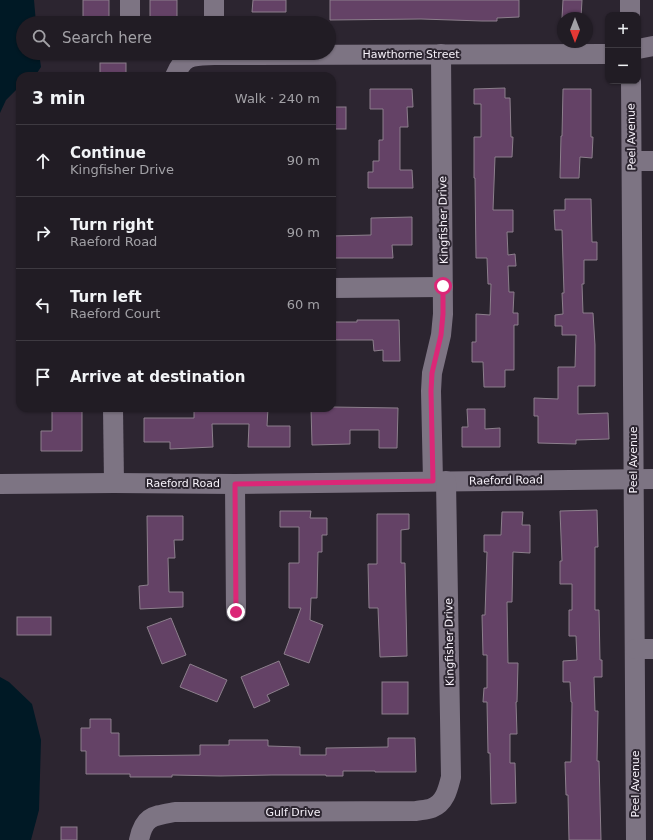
<!DOCTYPE html>
<meta charset="utf-8">
<style>
body{margin:0;font-family:"DejaVu Sans",sans-serif;background:#29252c;color:#f1f3f6}
.controls{position:absolute;right:12px;top:12px;display:grid;overflow:hidden;border-radius:8px;box-shadow:0 1px 3px #0004}
.controls button{width:36px;height:36px;display:grid;place-items:center;padding:0;border:0;border-bottom:1px solid #3e3a41;background:#211c24;color:#f1f3f6;font:20px sans-serif}
.compass{position:absolute;left:557px;top:12px;width:36px;height:36px;border-radius:50%;background:#211c24;box-shadow:0 1px 3px #0004;rotate:180deg}
.stop{position:absolute;width:12px;height:12px;margin:-9px;border:3px solid #db2777;border-radius:50%;background:#fff}
.stop.end{background:#db2777;border-color:#fff;box-shadow:0 1px 4px #0008}
.list{margin:0;padding:0;list-style:none}
h2{display:flex;justify-content:space-between;align-items:center;height:52px;margin:0;padding:0 16px;font-size:17px}
h2 small{font-size:13px;font-weight:400;color:#a2a1a6}
.list li{display:grid;grid-template-columns:26px 1fr auto;gap:12px;align-items:center;box-sizing:border-box;height:72px;padding:0 16px;border-top:1px solid #3e3a41}
.list b{display:block;font-size:15px;white-space:nowrap}
.list p{margin:0;font-size:13px;white-space:nowrap;color:#a2a1a6}
.list em{font-size:13px;font-style:normal;color:#a2a1a6}
.icon{flex:none;width:22px;height:22px;fill:none;stroke:currentColor;stroke-width:2;stroke-linecap:round;stroke-linejoin:round}
.map{position:relative;flex:none;width:653px;height:840px;overflow:hidden}
.search{position:absolute;background:#211c24;box-shadow:0 1px 3px #0004;left:16px;top:16px;width:320px;height:44px;display:flex;align-items:center;gap:10px;box-sizing:border-box;padding:0 14px;border-radius:22px;color:#a2a1a6;font-size:15px}
.panel{position:absolute;background:#211c24;box-shadow:0 1px 3px #0004;left:16px;top:72px;width:320px;height:340px;border-radius:12px}
.map>svg:first-child{display:block}
.water{fill:#001925}
.building{fill:#644266;stroke:#8c7f8c}
.lines{fill:none;stroke-linecap:round;stroke-linejoin:round}
.minor{stroke:#7d7483;stroke-width:20}
.route{stroke:#db2777;stroke-width:5}
.labels{text-anchor:middle;stroke-width:4;stroke-linejoin:round;paint-order:stroke}
.street-label{font-size:11px;fill:#f7f2fa;stroke:#2c2530}
</style>
<div class="map">
<svg width="653" height="840" viewBox="0 0 653 840">
<rect width="100%" height="100%" fill="#2c2530"/>
<g class="water">
<polygon points="0,0 34,0 36,23 23,23 23,53 39,53 41,67 35,76 20,76 20,86 6,100 0,113"/>
<polygon points="0,677 9,682 32,704 41,740 39,810 31,840 0,840"/>
</g>
<g class="building">
<rect x="83" y="0" width="26" height="23"/>
<rect x="150" y="0" width="27" height="22"/>
<polygon points="253,0 286,0 286,12 252,12"/>
<polygon points="330,0 519,0 519,17 497,18 497,21 482,21 421,19 330,20"/>
<polygon points="563,0 582,0 581,18 562,18"/>
<rect x="100" y="63" width="26" height="13"/>
<polygon points="505,88 505,98 510,98 511,137 513,137 512,157 495,157 493,210 513,210 513,232 507,232 508,255 515,254 516,266 508,266 509,292 514,292 513,313 518,313 518,325 514,325 514,370 505,370 505,387 484,387 483,362 472,362 472,342 476,342 476,314 490,315 491,284 488,284 487,258 476,258 475,178 474,178 474,137 481,137 481,104 474,104 474,89"/>
<polygon points="370,89 412,89 413,107 407,107 408,127 400,127 400,170 412,170 413,188 368,188 368,172 373,172 373,161 379,161 379,140 383,140 383,109 370,109"/>
<polygon points="563,89 591,89 591,137 593,137 592,158 580,157 579,178 560,178 561,136 562,136"/>
<rect x="332" y="107" width="14" height="22"/>
<polygon points="565,199 591,199 592,242 597,242 597,260 584,260 584,284 582,284 583,313 593,313 595,345 595,386 578,386 578,414 608,413 609,439 576,440 576,444 538,443 538,416 534,416 534,398 558,399 558,367 575,367 576,335 562,335 562,326 555,326 555,315 563,314 562,293 564,293 562,230 555,230 554,210 565,210"/>
<polygon points="412,217 412,245 392,245 393,258 332,258 332,236 371,235 371,218"/>
<polygon points="357,320 399,320 400,361 383,361 383,350 374,351 373,340 332,340 332,322 357,322"/>
<polygon points="332,407 398,408 397,448 379,448 379,430 350,430 350,444 312,445 311,408"/>
<polygon points="52,408 82,408 82,451 41,451 41,431 52,431"/>
<polygon points="194,408 268,408 267,426 290,426 290,447 248,447 249,424 212,424 213,447 170,449 170,442 144,442 144,418 194,418"/>
<polygon points="467,409 485,409 485,429 500,428 500,447 462,447 462,427 468,427"/>
<polygon points="597,510 598,547 595,547 595,610 599,610 600,660 602,660 602,677 594,677 595,711 598,711 597,761 599,761 601,840 569,840 568,795 566,795 565,762 571,762 572,702 571,702 570,682 563,682 563,661 577,660 576,636 569,636 569,610 572,610 572,584 560,584 560,561 562,561 560,511"/>
<polygon points="280,511 311,511 310,518 327,518 327,535 322,535 322,552 318,552 317,598 311,598 310,620 323,625 309,663 284,654 301,608 289,608 289,563 299,563 299,527 280,527"/>
<polygon points="502,512 523,512 522,525 530,525 530,553 513,552 512,602 507,602 508,663 518,663 517,702 516,702 517,734 510,734 510,763 515,763 516,803 491,804 490,753 488,753 487,702 483,702 484,688 487,688 487,655 483,655 482,615 485,615 487,552 484,552 484,535 501,535"/>
<polygon points="377,514 409,514 409,529 401,530 401,563 405,563 407,656 380,657 378,608 369,608 368,564 377,564"/>
<polygon points="147,516 183,516 183,540 174,540 175,558 168,558 169,592 183,592 183,607 140,609 139,586 148,585"/>
<rect x="17" y="617" width="34" height="18"/>
<polygon points="171,618 186,655 162,664 147,627"/>
<polygon points="279,661 289,685 267,695 270,701 254,708 241,677"/>
<polygon points="190,664 227,680 217,702 180,687"/>
<rect x="382" y="682" width="26" height="32"/>
<polygon points="90,719 111,719 111,733 119,733 119,756 200,755 200,745 229,745 229,740 268,740 268,746 300,747 300,755 326,755 326,748 388,747 388,738 415,738 416,772 375,772 375,771 343,771 343,776 326,776 326,775 272,775 220,776 172,775 172,777 130,777 130,774 86,774 86,751 81,751 81,728 90,728"/>
<rect x="61" y="827" width="16" height="13"/>
</g>
<g class="lines">
<g class="minor">
<polyline points="130,0 130,23"/>
<polyline points="214,0 214,23"/>
<polyline points="630,0 630,15"/>
<polyline points="638,49 653,46"/>
<path d="M175,76C184,54 193,56 214,55L608,54"/>
<polyline points="631,81 636,840"/>
<polyline points="632,161 653,161"/>
<polyline points="332,288 443,287"/>
<polyline points="113,408 114,483"/>
<polyline points="433,481 431,391 432,373 441,335 443,314 441,54"/>
<polyline points="0,484 114,483 235,484 653,479"/>
<polyline points="235,484 236,612"/>
<polyline points="635,649 653,649"/>
<path d="M139,840C144,816 153,816 175,812L416,811C421,810 427,810 432,808C445,803 448,789 451,777L446,481"/>
</g>
</g>
<g class="lines">
<polyline class="route" points="236,612 235,484 433,481 431,391 432,373 441,335 443,314 443,286"/>
</g>
<g class="labels">
<g class="street-label">
<text x="411" y="58">Hawthorne Street</text>
<text transform="translate(631 137) rotate(-91)" y="4">Peel Avenue</text>
<text transform="translate(443 220) rotate(-91)" y="4">Kingfisher Drive</text>
<text transform="translate(633 460) rotate(-90)" y="4">Peel Avenue</text>
<text transform="translate(506 480) rotate(-1)" y="4">Raeford Road</text>
<text x="183" y="487">Raeford Road</text>
<text transform="translate(449 642) rotate(-91)" y="4">Kingfisher Drive</text>
<text transform="translate(635 784) rotate(-90)" y="4">Peel Avenue</text>
<text x="293" y="816">Gulf Drive</text>
</g>
</g>
</svg>
<div class="controls">
<button>+</button>
<button>−</button>
</div>
<svg class="compass" viewBox="-18 -18 36 36"><path d="M0-13l5 13h-10z" fill="#e53935"/><path d="M0 13l5-13h-10z" fill="#a2a1a6"/></svg>
<div class="stop" style="left:443px;top:286px"></div>
<div class="stop end" style="left:236px;top:612px"></div>
<div class="search"><svg class="icon" aria-label="search" viewBox="0 0 24 24"><circle cx="10" cy="10" r="6"/><path d="M15 15l6 6"/></svg>Search here</div>
<section class="panel">
<h2>3 min<small>Walk · 240 m</small></h2>
<ul class="list">
<li><svg class="icon" aria-label="ahead" viewBox="0 0 24 24"><path d="M12 20V5M6 11l6-6 6 6"/></svg><div><b>Continue</b><p>Kingfisher Drive</p></div><em>90 m</em></li>
<li><svg class="icon" aria-label="right" viewBox="0 0 24 24"><path d="M7 20v-9h11M14 6l5 5-5 5"/></svg><div><b>Turn right</b><p>Raeford Road</p></div><em>90 m</em></li>
<li><svg class="icon" aria-label="left" viewBox="0 0 24 24"><path d="M17 20v-9H6M10 6l-5 5 5 5"/></svg><div><b>Turn left</b><p>Raeford Court</p></div><em>60 m</em></li>
<li><svg class="icon" aria-label="arrive" viewBox="0 0 24 24"><path d="M6 21V4h12l-3 4 3 4H6"/></svg><div><b>Arrive at destination</b></div></li>
</ul>
</section>
</div>
